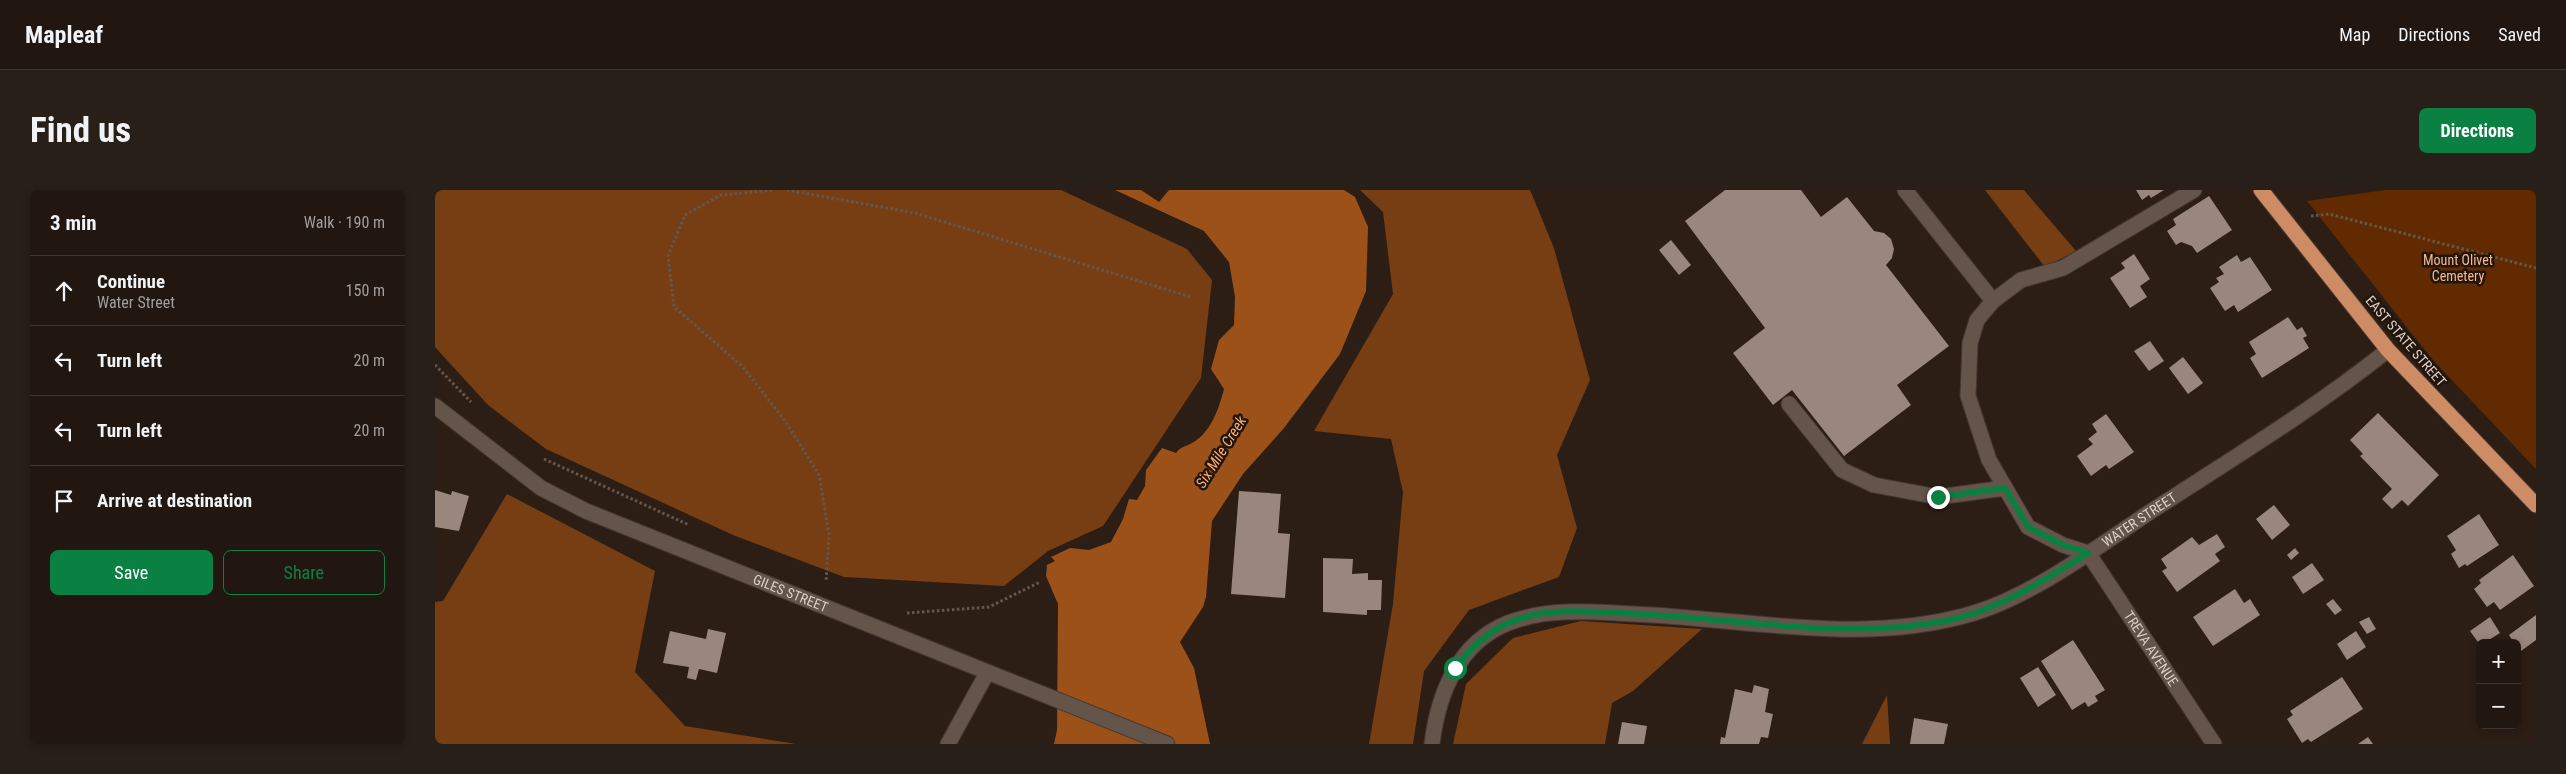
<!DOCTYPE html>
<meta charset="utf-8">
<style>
body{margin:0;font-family:"Roboto Condensed",sans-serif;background:#291f19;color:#f1f3f6}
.controls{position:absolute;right:15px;bottom:15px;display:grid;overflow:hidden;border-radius:8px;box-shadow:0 2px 8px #0003}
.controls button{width:45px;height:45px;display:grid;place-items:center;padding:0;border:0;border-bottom:1px solid #3e3530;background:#211610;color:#f1f3f6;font:25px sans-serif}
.stop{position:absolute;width:15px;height:15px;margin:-11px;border:4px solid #0b8043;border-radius:50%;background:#fff}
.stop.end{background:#0b8043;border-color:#fff;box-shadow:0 1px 5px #0008}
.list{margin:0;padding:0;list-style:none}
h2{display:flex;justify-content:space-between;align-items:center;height:65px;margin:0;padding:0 20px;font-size:21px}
h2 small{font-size:16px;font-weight:400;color:#a29f9f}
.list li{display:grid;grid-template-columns:32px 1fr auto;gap:15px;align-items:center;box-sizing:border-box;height:70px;padding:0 20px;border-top:1px solid #3e3530}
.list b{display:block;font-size:19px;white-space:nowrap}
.list p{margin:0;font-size:16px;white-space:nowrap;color:#a29f9f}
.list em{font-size:16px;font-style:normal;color:#a29f9f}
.actions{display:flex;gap:10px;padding:15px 20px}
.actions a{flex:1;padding:11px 0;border:1px solid #0b8043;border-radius:8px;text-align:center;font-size:18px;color:#0b8043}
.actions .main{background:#0b8043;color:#fff}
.icon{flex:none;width:28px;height:28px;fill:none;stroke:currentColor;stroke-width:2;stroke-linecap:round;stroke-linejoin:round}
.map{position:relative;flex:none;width:2101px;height:554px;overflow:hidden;border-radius:8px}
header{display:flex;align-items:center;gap:30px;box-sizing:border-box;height:70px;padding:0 25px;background:#211610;border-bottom:1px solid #3e3530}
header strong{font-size:24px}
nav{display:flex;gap:28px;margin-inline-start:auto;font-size:18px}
.intro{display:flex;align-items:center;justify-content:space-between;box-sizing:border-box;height:120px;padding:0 30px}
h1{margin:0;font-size:35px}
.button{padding:12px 22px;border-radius:8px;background:#0b8043;color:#fff;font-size:18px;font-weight:700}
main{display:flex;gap:30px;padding:0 30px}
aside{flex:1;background:#211610;border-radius:8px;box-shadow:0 2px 8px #0003}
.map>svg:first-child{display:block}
.green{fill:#612a00}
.forest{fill:#773e14}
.water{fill:#9c5119}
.building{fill:#99867c}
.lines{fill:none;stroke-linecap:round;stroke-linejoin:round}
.minor-casing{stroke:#443832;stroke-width:17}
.highway-casing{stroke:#443832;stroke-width:17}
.path{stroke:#64574f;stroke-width:3;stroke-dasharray:2.5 2.5;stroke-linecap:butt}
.minor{stroke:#64544a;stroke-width:15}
.highway{stroke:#cd8c64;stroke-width:15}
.route{stroke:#0b8043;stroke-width:6}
.labels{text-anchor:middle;stroke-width:5;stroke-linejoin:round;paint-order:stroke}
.park-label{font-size:14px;fill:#f8b892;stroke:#22150c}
.street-label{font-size:14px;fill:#dad0cb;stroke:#22150c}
.water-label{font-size:15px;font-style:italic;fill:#fdaa76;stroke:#22150c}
</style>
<header>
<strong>Mapleaf</strong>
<nav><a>Map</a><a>Directions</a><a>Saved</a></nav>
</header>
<div class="intro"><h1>Find us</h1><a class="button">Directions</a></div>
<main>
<aside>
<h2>3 min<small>Walk · 190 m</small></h2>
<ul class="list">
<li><svg class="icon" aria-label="ahead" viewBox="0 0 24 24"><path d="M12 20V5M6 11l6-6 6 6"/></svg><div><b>Continue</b><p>Water Street</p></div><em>150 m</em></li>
<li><svg class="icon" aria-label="left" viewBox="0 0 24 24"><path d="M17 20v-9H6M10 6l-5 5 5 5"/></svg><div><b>Turn left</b></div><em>20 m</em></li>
<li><svg class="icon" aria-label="left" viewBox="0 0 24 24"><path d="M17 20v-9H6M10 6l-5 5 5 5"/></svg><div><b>Turn left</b></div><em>20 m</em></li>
<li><svg class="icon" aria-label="arrive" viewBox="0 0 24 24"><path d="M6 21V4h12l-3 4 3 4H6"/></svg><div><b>Arrive at destination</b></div></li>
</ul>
<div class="actions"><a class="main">Save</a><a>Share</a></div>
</aside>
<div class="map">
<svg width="2101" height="554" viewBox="0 0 2101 554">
<rect width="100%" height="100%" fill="#2c1e15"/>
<polygon class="green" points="1950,0 2101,0 2101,279 1997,169 1872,11"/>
<g class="forest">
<polygon points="0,0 626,0 752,59 777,90 766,188 668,336 613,361 569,396 409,387 298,345 111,259 53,215 0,157"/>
<polygon points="925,0 1095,0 1119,58 1155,190 1122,265 1142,338 1124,387 1034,420 989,481 978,554 934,554 958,414 968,302 956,249 879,241 958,104 948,22"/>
<polygon points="1550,0 1589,0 1641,61 1610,77"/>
<polygon points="72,304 220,381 200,482 250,536 361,554 0,554 0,412 8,411"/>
<polygon points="1146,431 1267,439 1198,501 1177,513 1170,554 1018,554 1031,494 1078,448"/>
<polygon points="1452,505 1455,554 1427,554"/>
</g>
<path class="water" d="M680,0H706L724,12L734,0H909L920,7L933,37L931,101L905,164L849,238L808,284L777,331L771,407L768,417L745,452L759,478L775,554H619L622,540L623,414L611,386L612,375L620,371L616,367L635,358L654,360L676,352L688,329L694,309L702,310L710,296L711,280L727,258L741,263C746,256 751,257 757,253C776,243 784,218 789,199L776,179L784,150L799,135L800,107L794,72L769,41Z"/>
<g class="building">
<polygon points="1290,0 1366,0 1386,27 1412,7 1439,41 1449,43 1456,49 1459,59 1457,68 1451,75 1514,156 1462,195 1476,215 1409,266 1357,200 1338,215 1298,163 1330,138 1250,31"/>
<polygon points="1701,0 1729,0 1716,8 1714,5 1707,10"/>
<polygon points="1774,6 1797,40 1762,63 1757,56 1746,52 1741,55 1732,41 1741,35 1738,29"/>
<polygon points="1236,50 1256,75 1244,85 1224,60"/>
<polygon points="1699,64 1715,89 1705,96 1712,107 1695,118 1675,88 1690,78 1686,73"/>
<polygon points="1802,65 1806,72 1815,67 1837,100 1803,122 1799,115 1790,121 1775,98 1784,92 1781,88 1789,84 1784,77"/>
<polygon points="1853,127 1862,140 1867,137 1872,146 1868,148 1874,158 1827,188 1815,168 1821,164 1814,152"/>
<polygon points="1715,151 1729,171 1714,181 1699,161"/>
<polygon points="1748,167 1768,193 1753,204 1734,178"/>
<polygon points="1943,223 2004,285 1973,316 1967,310 1957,319 1947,309 1957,299 1925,266 1928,264 1915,250"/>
<polygon points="1671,224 1699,262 1674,279 1671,275 1656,286 1642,266 1658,254 1653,249 1662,242 1657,234"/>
<polygon points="0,300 16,305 17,301 34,306 24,341 0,337"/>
<polygon points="804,301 846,304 843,343 855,344 850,408 796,404"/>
<polygon points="1839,315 1855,335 1837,350 1821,329"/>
<polygon points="2044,324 2064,355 2032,376 2030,374 2024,378 2016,364 2021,360 2012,346"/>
<polygon points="1782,344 1790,357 1780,364 1785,371 1742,402 1727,381 1732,378 1726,369 1757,347 1764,355"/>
<polygon points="1860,358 1864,363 1856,370 1852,365"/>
<polygon points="2078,365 2099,396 2065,420 2059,412 2052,417 2039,399 2046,393 2044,390"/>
<polygon points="888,368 918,369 917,384 933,383 933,390 947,390 946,420 932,420 932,425 888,422"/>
<polygon points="1877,373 1889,390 1868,404 1857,387"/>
<polygon points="1800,399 1809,413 1815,409 1825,425 1778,456 1758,427"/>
<polygon points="1898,409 1907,420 1900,425 1891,414"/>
<polygon points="2101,425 2101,450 2086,461 2082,453 2079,453 2074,445"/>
<polygon points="1934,427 1941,439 1932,444 1924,432"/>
<polygon points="2055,427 2065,443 2049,453 2045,453 2045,455 2035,441"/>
<polygon points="273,439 291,443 282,483 264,479 261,490 252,488 254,477 228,473 235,441 271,449"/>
<polygon points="1921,441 1931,457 1912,470 1902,454"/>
<polygon points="1638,450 1670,500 1660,506 1663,511 1653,517 1650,512 1637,520 1606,471"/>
<polygon points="1603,477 1621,505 1603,517 1585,488"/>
<polygon points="1907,487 1928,519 1876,552 1873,549 1867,553 1852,529 1858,525 1855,521"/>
<polygon points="1319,495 1334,499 1330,522 1338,524 1333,548 1326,547 1324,554 1285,554 1286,547 1290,548 1300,499 1317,503"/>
<polygon points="1479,528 1513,534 1509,554 1475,554"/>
<polygon points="1187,532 1212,536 1209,554 1183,554"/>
<polygon points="1933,547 1938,554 1923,554"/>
</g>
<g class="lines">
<defs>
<g id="minor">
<polyline points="1470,0 1558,111"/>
<path id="s1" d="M1759,0L1628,78L1586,90L1558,111L1542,130L1535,153L1533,206L1554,270L1593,337L1628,355L1653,363L1779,554"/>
<polyline points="1354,214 1407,280 1439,295 1503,307 1570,298"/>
<path id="s2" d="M0,216L106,298L151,321L732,554"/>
<polyline points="513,554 552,483"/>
<path id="s3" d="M997,554C1003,504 1023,453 1073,433C1115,417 1158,422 1200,424C1311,429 1431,456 1539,423C1599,405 1665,355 1718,320C1797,269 1879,219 1953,160"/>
</g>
<polyline id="highway" points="1826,0 1953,160 2101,315"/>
</defs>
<use href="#minor" class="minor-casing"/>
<use href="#highway" class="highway-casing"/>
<g class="path">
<polyline points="337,0 286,5 250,25 233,66 239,117 307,176 351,232 384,285 394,345 391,392"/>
<polyline points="352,0 480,23 756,107"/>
<polyline points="1876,26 1894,24 2101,78"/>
<polyline points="0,175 36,212"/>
<polyline points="109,269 254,335"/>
<polyline points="472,423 554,417 605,392"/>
</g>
<use href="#minor" class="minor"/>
<use href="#highway" class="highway"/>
</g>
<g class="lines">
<path class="route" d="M1020,478C1035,459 1050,444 1071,434C1112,415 1159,422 1202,424C1304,429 1409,450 1511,431C1562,421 1609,390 1653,363L1628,355L1593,337L1570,298L1503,307"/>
</g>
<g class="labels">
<g class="park-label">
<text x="2023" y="75">Mount Olivet<tspan x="2023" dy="16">Cemetery</tspan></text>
</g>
<g class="street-label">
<text transform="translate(1971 151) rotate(49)" y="5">EAST STATE STREET</text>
<text dy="5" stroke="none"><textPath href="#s3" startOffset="810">WATER STREET</textPath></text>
<text dy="5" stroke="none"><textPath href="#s2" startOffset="405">GILES STREET</textPath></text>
<text dy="5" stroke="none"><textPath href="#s1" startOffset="658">TREVA AVENUE</textPath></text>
</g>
<g class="water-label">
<text transform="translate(786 262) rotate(-58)" y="5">Six Mile Creek</text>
</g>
</g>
</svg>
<div class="controls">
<button>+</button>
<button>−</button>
</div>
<div class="stop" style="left:1020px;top:478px"></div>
<div class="stop end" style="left:1503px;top:307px"></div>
</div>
</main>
